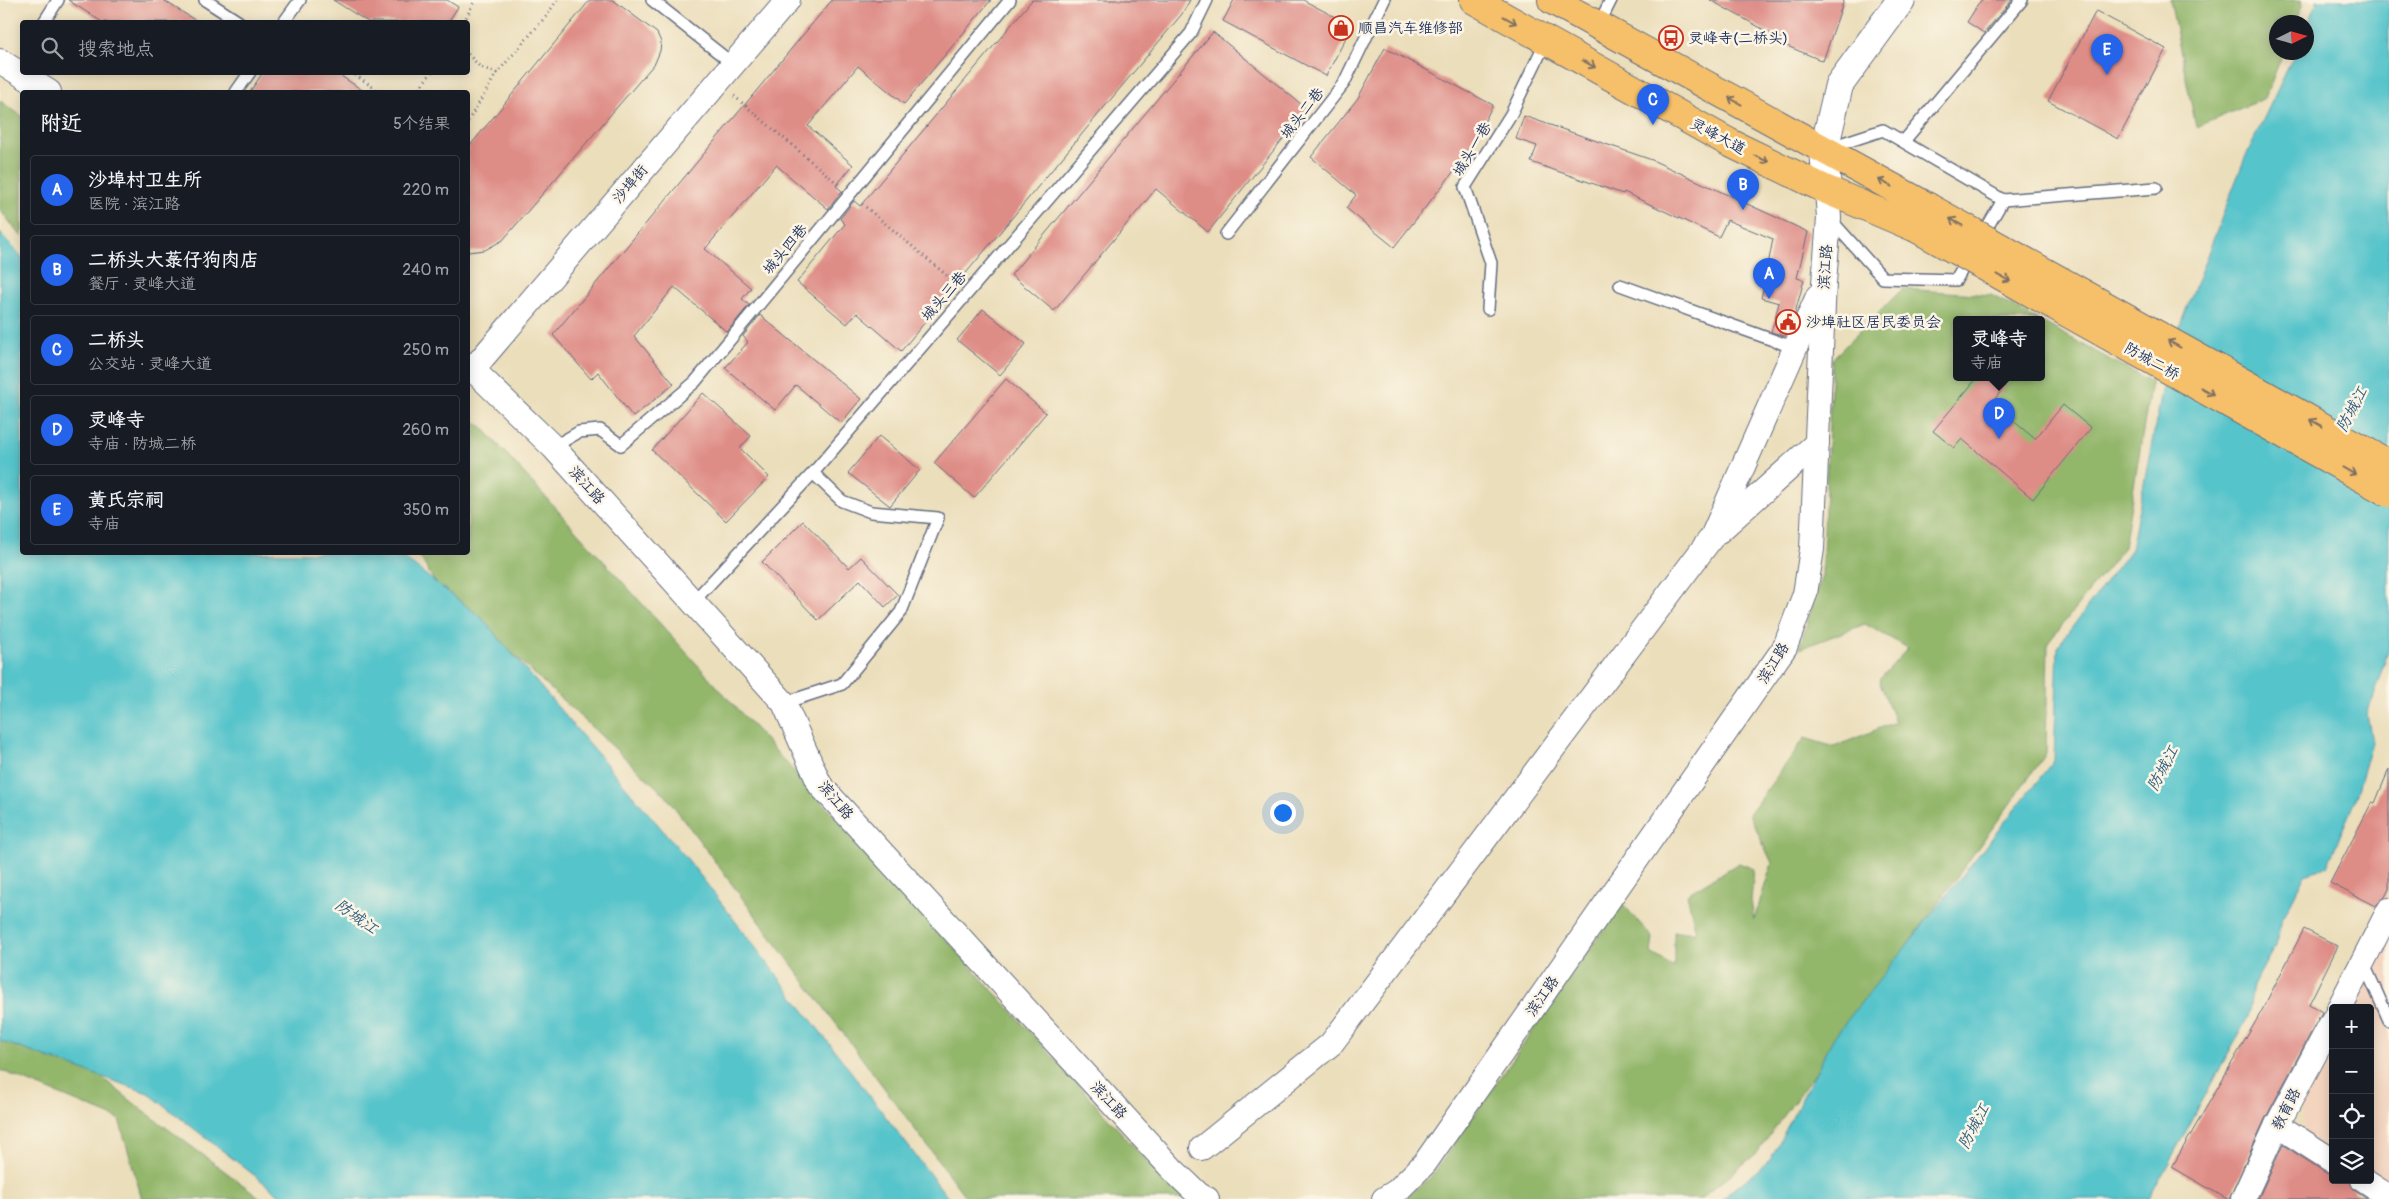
<!DOCTYPE html>
<html lang="zh">
<meta charset="utf-8">
<style>
body{margin:0;font-family:Pangolin,"LXGW WenKai TC",sans-serif;background:#20242c;color:#f1f3f6}
.controls{position:absolute;right:15px;bottom:15px;display:grid;overflow:hidden;border-radius:5px;box-shadow:0 2px 12px #0003}
.controls button{width:45px;height:45px;display:grid;place-items:center;padding:0;border:0;border-bottom:1px solid #363941;background:#171b24;color:#f1f3f6;font:25px sans-serif}
.compass{position:absolute;left:2269px;top:15px;width:45px;height:45px;border-radius:50%;background:#171b24;box-shadow:0 2px 12px #0003;rotate:85deg}
.you{position:absolute;left:1282px;top:812px;width:18px;height:18px;margin:-12px;border:4px solid #fff;border-radius:50%;background:#1a73e8;box-shadow:0 0 0 8px #1a73e833}
.badge{display:grid;place-items:center;width:32px;height:32px;border-radius:50%;background:#2563eb;color:#fff;font-size:16px;font-weight:700}
.pin{position:absolute;translate:-50% -41px;filter:drop-shadow(0 1px 2px #0008)}
.pin::after{content:'';position:absolute;top:26px;width:18px;height:15px;background:inherit;clip-path:polygon(0 0,100% 0,50% 100%)}
.popup{position:absolute;left:1953px;top:316px;width:92px;height:65px;box-sizing:border-box;display:grid;place-content:center;border-radius:5px;background:#171b24;filter:drop-shadow(0 1px 4px #0005);font-size:16px;white-space:nowrap;color:#9ea1a6}
.popup b{font-size:19px;color:#f1f3f6}
.popup::after{content:'';position:absolute;left:50%;top:100%;margin-left:-10px;border:10px solid transparent;border-top-color:#171b24}
.list{margin:0;padding:0;list-style:none}
h2{display:flex;justify-content:space-between;align-items:center;height:65px;margin:0;padding:0 20px;font-size:21px}
h2 small{font-size:16px;font-weight:400;color:#9ea1a6}
.list li{display:grid;grid-template-columns:32px 1fr auto;gap:15px;align-items:center;box-sizing:border-box;height:70px;margin:0 10px 10px;padding:0 10px;border:1px solid #363941;border-radius:5px}
.list b{display:block;font-size:19px;white-space:nowrap}
.list p{margin:0;font-size:16px;white-space:nowrap;color:#9ea1a6}
.list em{font-size:16px;font-style:normal;color:#9ea1a6}
.icon{flex:none;width:28px;height:28px;fill:none;stroke:currentColor;stroke-width:2;stroke-linecap:round;stroke-linejoin:round}
.map{position:relative;flex:none;width:2389px;height:1199px;overflow:hidden}
.search{position:absolute;background:#171b24;box-shadow:0 2px 12px #0003;left:20px;top:20px;width:450px;height:55px;display:flex;align-items:center;gap:12px;box-sizing:border-box;padding:0 18px;border-radius:5px;color:#9ea1a6;font-size:19px}
.panel{position:absolute;background:#171b24;box-shadow:0 2px 12px #0003;left:20px;top:90px;width:450px;height:465px;border-radius:5px}
.map>svg:first-child{display:block}
.built{fill:#f3d4bf}
.forest{fill:#92b66a;stroke:#567264}
.water{fill:#57c4cb;stroke:#397a94}
.building{fill:#de8c86}
.lines{fill:none;stroke-linecap:round;stroke-linejoin:round}
.service-casing{stroke:#646c7f;stroke-width:14}
.minor-casing{stroke:#646c7f;stroke-width:26}
.tertiary-casing{stroke:#646c7f;stroke-width:30}
.primary-casing{stroke:#646c7f;stroke-width:30}
.path{stroke:#646c7f;stroke-width:3;stroke-dasharray:1 4;stroke-linecap:butt}
.service{stroke:#fff;stroke-width:11}
.minor{stroke:#fff;stroke-width:24}
.tertiary{stroke:#fff;stroke-width:28}
.primary{stroke:#f6c06b;stroke-width:28}
.primary-bridge-casing{stroke:#646c7f;stroke-width:30;stroke-linecap:butt}
.primary-bridge{stroke:#f6c06b;stroke-width:28}
.oneway{stroke:#7e7064}
.labels{text-anchor:middle;stroke-width:5;stroke-linejoin:round;paint-order:stroke}
.poi-label{font-size:15px;fill:#1b2f5e;stroke:#fcf5e5;text-anchor:start}
.street-label{font-size:15px;fill:#1b2f5e;stroke:#fcf5e5}
.water-label{font-size:16px;font-style:italic;fill:#2d5c7f;stroke:#fcf5e5}
</style>
<div class="map">
<svg width="2389" height="1199" viewBox="0 0 2389 1199">
<rect width="100%" height="100%" fill="#fcf5e5"/>
<filter id="ink" filterUnits="userSpaceOnUse"><feTurbulence type="fractalNoise" baseFrequency=".02" numOctaves="2"/><feDisplacementMap in="SourceGraphic" scale="10" xChannelSelector="R" yChannelSelector="G"/><feConvolveMatrix kernelMatrix="1 2 1 2 8 2 1 2 1" color-interpolation-filters="sRGB"/></filter>
<filter id="wash" filterUnits="userSpaceOnUse"><feTurbulence type="fractalNoise" baseFrequency=".0096" numOctaves="4" result="noise"/><feDisplacementMap in="SourceGraphic" scale="20" xChannelSelector="R" yChannelSelector="G"/><feGaussianBlur stdDeviation="1.12" result="paint"/><feColorMatrix in="noise" values="0 0 0 0 0 0 0 0 0 0 0 0 0 0 0 0 0 1.4 0 .05"/><feComposite in="paint" operator="in"/></filter>
<g filter="url(#wash)">
<rect width="100%" height="100%" fill="#ebdebb"/>
<g class="built">
<polygon points="2389,933 2389,1188 2370,1176 2370,1008 2350,1008"/>
<polygon points="2333,1041 2333,1153 2310,1138 2303,1125 2300,1105"/>
</g>
<g class="forest">
<polygon points="2170,0 2301,0 2302,6 2295,22 2276,22 2276,52 2283,53 2265,98 2196,127"/>
<polygon points="0,101 22,116 22,237 0,210"/>
<polygon points="1902,289 1991,295 2038,320 1956,320 1956,378 2042,378 2042,322 2151,382 2124,547 2048,643 2046,754 1757,1153 1700,1199 1403,1199 1431,1177 1622,903 1653,938 1651,953 1674,967 1674,932 1696,932 1687,894 1739,863 1754,869 1751,900 1754,920 1772,863 1749,814 1805,738 1834,747 1895,722 1879,680 1908,648 1865,624 1799,649 1822,575 1832,359"/>
<polygon points="468,417 482,427 1167,1183 1189,1199 967,1199 666,796 434,581 418,553 468,552"/>
<polygon points="0,996 140,1108 262,1199 142,1199 119,1119 0,1070"/>
</g>
<g class="water">
<polygon points="2317,0 2389,0 2389,649 2367,714 2372,742 2355,800 2327,867 2305,874 2282,920 2275,946 2253,986 2248,1017 2149,1199 1722,1199 1770,1160 1834,1037 2054,760 2058,646 2131,549 2170,351 2244,160 2295,53 2306,52 2307,27 2317,3"/>
<polygon points="0,233 22,257 22,552 397,553 481,617 689,861 949,1199 285,1199 148,1093 0,1041"/>
</g>
<g id="blocks">
<g class="building">
<polygon points="68,0 163,0 198,22 102,22"/>
<polygon points="333,0 447,0 458,7 448,22 368,22"/>
<polygon points="590,0 613,0 657,33 661,42 660,51 655,63 503,240 485,250 468,252 468,148"/>
<polygon points="832,0 991,0 904,104 858,66 808,126 853,165 836,186 842,191 828,209 776,165 705,249 751,288 742,299 749,305 727,332 674,287 634,336 674,384 633,417 598,372 591,379 553,335"/>
<polygon points="1032,0 1190,0 1182,14 901,351 857,313 847,324 797,282 845,224 840,219 854,201 860,206"/>
<polygon points="1234,0 1303,0 1352,26 1326,76 1223,21"/>
<polygon points="1710,0 1844,0 1823,61 1780,43 1781,39"/>
<polygon points="1981,0 2012,0 1984,33 1967,22"/>
<polygon points="2096,11 2166,49 2118,139 2048,101"/>
<polygon points="1213,32 1307,109 1208,232 1156,189 1054,311 1011,275"/>
<polygon points="1385,48 1493,105 1466,156 1394,247 1346,208 1356,195 1311,157 1358,98"/>
<polygon points="263,72 335,72 365,92 250,92"/>
<polygon points="1524,116 1652,160 1808,232 1797,278 1804,280 1795,313 1785,336 1771,332 1779,303 1761,298 1769,265 1768,265 1773,239 1727,220 1719,237 1624,192 1623,194 1531,162 1537,146 1516,139"/>
<polygon points="983,309 1026,344 1000,375 957,340"/>
<polygon points="760,315 861,399 841,423 796,385 775,410 725,368 748,342 743,336"/>
<polygon points="1977,378 1995,378 2005,386 1992,403 2035,439 2063,405 2091,428 2033,499 1962,439 1954,448 1933,431"/>
<polygon points="1006,379 1046,413 974,498 934,463"/>
<polygon points="703,393 751,436 740,448 769,477 726,521 652,450"/>
<polygon points="879,436 920,470 890,506 848,473"/>
<polygon points="803,521 849,568 861,557 898,595 885,607 860,580 818,620 762,562"/>
<polygon points="2389,769 2389,889 2385,897 2375,906 2330,883 2372,802 2375,803"/>
<polygon points="2304,929 2338,946 2309,1004 2322,1012 2265,1119 2229,1199 2227,1199 2172,1167 2260,1014"/>
<polygon points="2283,1145 2326,1173 2333,1175 2333,1180 2349,1180 2355,1191 2367,1199 2258,1199"/>
</g>
</g>
</g>
<g filter="url(#ink)">
<use href="#blocks" fill-opacity="0" stroke="#646c7f" stroke-width="1"/>
<g class="lines">
<defs>
<g id="service">
<polyline points="205,0 239,22"/>
<polyline points="652,0 733,64"/>
<polyline points="44,22 58,0"/>
<polyline points="284,22 300,0"/>
<polyline points="1598,26 1611,0"/>
<polyline points="236,92 250,72"/>
<polyline points="1904,141 2022,0"/>
<polyline points="1828,148 1883,130 2003,200 2156,188"/>
<polyline points="1830,219 1883,278 1956,280 1970,256"/>
<polyline points="1226,234 1344,83 1384,0"/>
<polyline points="1981,238 2003,200"/>
<polyline points="1620,285 1795,348"/>
<polyline points="1488,309 1491,263 1465,187 1511,114 1546,41"/>
<polyline points="553,447 579,432 600,430 621,445 695,382 1010,0"/>
<polyline points="693,602 813,473 1191,33 1207,0"/>
<polyline points="784,703 842,684 901,612 938,518 871,512 842,501 813,473"/>
<polyline points="2360,968 2368,973 2389,1020"/>
</g>
<g id="minor">
<polyline points="0,61 49,92"/>
<polyline points="468,365 553,447 784,703 820,785 1174,1171 1199,1195 1207,1199"/>
<polyline points="473,369 788,0"/>
<polyline points="1719,531 1817,443"/>
<polyline points="2339,1008 2389,910"/>
<polyline points="2277,1125 2333,1161"/>
<polyline points="1202,1148 1331,1044 1712,537 1818,296"/>
<polyline points="2363,1180 2389,1197"/>
<polyline points="1384,1199 1397,1191 1425,1163 1785,647 1805,594 1812,549 1824,283 1829,218 1827,190"/>
<polyline points="2243,1199 2277,1125 2333,1020"/>
</g>
<polyline id="tertiary" points="1827,190 1824,150 1839,85 1901,0"/>
<g id="primary">
<polyline points="1474,0 1730,143 1827,190 1916,228"/>
<polyline points="1552,0 1928,207"/>
</g>
</defs>
<use href="#service" class="service-casing"/>
<use href="#minor" class="minor-casing"/>
<use href="#tertiary" class="tertiary-casing"/>
<use href="#primary" class="primary-casing"/>
<g class="path">
<polyline points="464,22 475,0"/>
<polyline points="468,54 480,67 497,73"/>
<polyline points="351,72 380,92"/>
<polyline points="416,92 432,72"/>
<polyline points="734,96 838,184"/>
<polyline points="468,121 497,73 548,14 557,0"/>
<polyline points="862,204 957,284"/>
</g>
<use href="#service" class="service"/>
<use href="#minor" class="minor"/>
<use href="#tertiary" class="tertiary"/>
<use href="#primary" class="primary"/>
<defs>
<g id="primary-bridge">
<polyline points="1928,207 2389,464"/>
<polyline points="1916,228 2389,493"/>
</g>
</defs>
<use href="#primary-bridge" class="primary-bridge-casing"/>
<use href="#primary-bridge" class="primary-bridge"/>
</g>
<defs><path id="oneway-shaft" d="M-6 0H5M1.5-3L5.5 0L1.5 3" fill="none" stroke-width="1.6" stroke-linecap="round" stroke-linejoin="round" transform="scale(1.25)"/></defs>
<g class="oneway">
<use href="#oneway-shaft" transform="translate(1510 20) rotate(29)"/>
<use href="#oneway-shaft" transform="translate(1589 64) rotate(29)"/>
<use href="#oneway-shaft" transform="translate(1735 101) rotate(-151)"/>
<use href="#oneway-shaft" transform="translate(1762 159) rotate(26)"/>
<use href="#oneway-shaft" transform="translate(1885 183) rotate(-151)"/>
<use href="#oneway-shaft" transform="translate(1956 222) rotate(-151)"/>
<use href="#oneway-shaft" transform="translate(2004 278) rotate(29)"/>
<use href="#oneway-shaft" transform="translate(2174 344) rotate(-151)"/>
<use href="#oneway-shaft" transform="translate(2207 391) rotate(29)"/>
<use href="#oneway-shaft" transform="translate(2316 423) rotate(-151)"/>
<use href="#oneway-shaft" transform="translate(2349 471) rotate(29)"/>
</g>
</g>
<defs>
<symbol id="shop-ring" viewBox="-11 -11 22 22"><circle r="9.5" fill="#fcf5e5" stroke="#c8321e" stroke-width="1.5"/><path d="M-5-2.5h2.3a2.7 3.5 0 0 1 5.4 0H5L5.5 6h-11ZM-1.5-2.5h3a1.5 2.3 0 0 0-3 0Z" fill="#c8321e"/></symbol>
<symbol id="bus-ring" viewBox="-11 -11 22 22"><circle r="9.5" fill="#fcf5e5" stroke="#c8321e" stroke-width="1.5"/><path d="M-5-6H5V4H4V6H2V4H-2V6H-4V4H-5ZM-3.5-4V0h7V-4ZM-3.5 1.2v1.5H-2V1.2ZM2 1.2v1.5H3.5V1.2Z" fill="#c8321e"/></symbol>
<symbol id="civic-ring" viewBox="-11 -11 22 22"><circle r="9.5" fill="#fcf5e5" stroke="#c8321e" stroke-width="1.5"/><path d="M-.6-6.5H3V-4.5H.6V-3L4-1V1h2V6H-6V1h2V-1L-.6-3ZM-1.2 2.5V6h2.4V2.5Z" fill="#c8321e"/></symbol>
</defs>
<g fill-rule="evenodd">
<use href="#shop-ring" x="1327" y="14" width="28" height="28"/>
<use href="#bus-ring" x="1657" y="24" width="28" height="28"/>
<use href="#civic-ring" x="1774" y="308" width="28" height="28"/>
</g>
<g class="labels">
<g class="poi-label">
<text x="1358" y="33">顺昌汽车维修部</text>
<text x="1688" y="43">灵峰寺(二桥头)</text>
<text x="1806" y="327">沙埠社区居民委员会</text>
</g>
<g class="street-label">
<text transform="translate(1302 113) rotate(-52)" y="5">城头二巷</text>
<text transform="translate(1718 136) rotate(28)" y="5">灵峰大道</text>
<text transform="translate(1472 149) rotate(-59)" y="5">城头一巷</text>
<text transform="translate(630 184) rotate(-50)" y="5">沙埠街</text>
<text transform="translate(785 249) rotate(-50)" y="5">城头四巷</text>
<text transform="translate(1825 267) rotate(-86)" y="5">滨江路</text>
<text transform="translate(944 296) rotate(-49)" y="5">城头三巷</text>
<text transform="translate(2152 361) rotate(29)" y="5">防城二桥</text>
<text transform="translate(587 485) rotate(48)" y="5">滨江路</text>
<text transform="translate(1773 663) rotate(-58)" y="5">滨江路</text>
<text transform="translate(836 800) rotate(50)" y="5">滨江路</text>
<text transform="translate(1542 996) rotate(-55)" y="5">滨江路</text>
<text transform="translate(1109 1100) rotate(47)" y="5">滨江路</text>
<text transform="translate(2286 1109) rotate(-63)" y="5">教育路</text>
</g>
<g class="water-label">
<text transform="translate(2351 409) rotate(-62)" y="6">防城江</text>
<text transform="translate(2162 768) rotate(-62)" y="6">防城江</text>
<text transform="translate(357 916) rotate(35)" y="6">防城江</text>
<text transform="translate(1973 1126) rotate(-62)" y="6">防城江</text>
</g>
</g>
</svg>
<div class="controls">
<button>+</button>
<button>−</button>
<button><svg class="icon" aria-label="locate" viewBox="0 0 24 24"><circle cx="12" cy="12" r="6"/><path d="M12 2v4M12 18v4M2 12h4M18 12h4"/></svg></button>
<button><svg class="icon" aria-label="layers" viewBox="0 0 24 24"><path d="M12 4l9 5-9 5-9-5zM3 14l9 5 9-5"/></svg></button>
</div>
<svg class="compass" viewBox="-18 -18 36 36"><path d="M0-13l5 13h-10z" fill="#e53935"/><path d="M0 13l5-13h-10z" fill="#9ea1a6"/></svg>
<div class="you"></div>
<div class="pin badge" style="left:1769px;top:299px">A</div>
<div class="pin badge" style="left:1743px;top:210px">B</div>
<div class="pin badge" style="left:1653px;top:125px">C</div>
<div class="pin badge" style="left:1999px;top:439px">D</div>
<div class="popup"><b>灵峰寺</b>寺庙</div>
<div class="pin badge" style="left:2107px;top:75px">E</div>
<div class="search"><svg class="icon" aria-label="search" viewBox="0 0 24 24"><circle cx="10" cy="10" r="6"/><path d="M15 15l6 6"/></svg>搜索地点</div>
<section class="panel">
<h2>附近<small>5个结果</small></h2>
<ul class="list">
<li><span class="badge">A</span><div><b>沙埠村卫生所</b><p>医院 · 滨江路</p></div><em>220 m</em></li>
<li><span class="badge">B</span><div><b>二桥头大菉仔狗肉店</b><p>餐厅 · 灵峰大道</p></div><em>240 m</em></li>
<li><span class="badge">C</span><div><b>二桥头</b><p>公交站 · 灵峰大道</p></div><em>250 m</em></li>
<li><span class="badge">D</span><div><b>灵峰寺</b><p>寺庙 · 防城二桥</p></div><em>260 m</em></li>
<li><span class="badge">E</span><div><b>黄氏宗祠</b><p>寺庙</p></div><em>350 m</em></li>
</ul>
</section>
</div>
